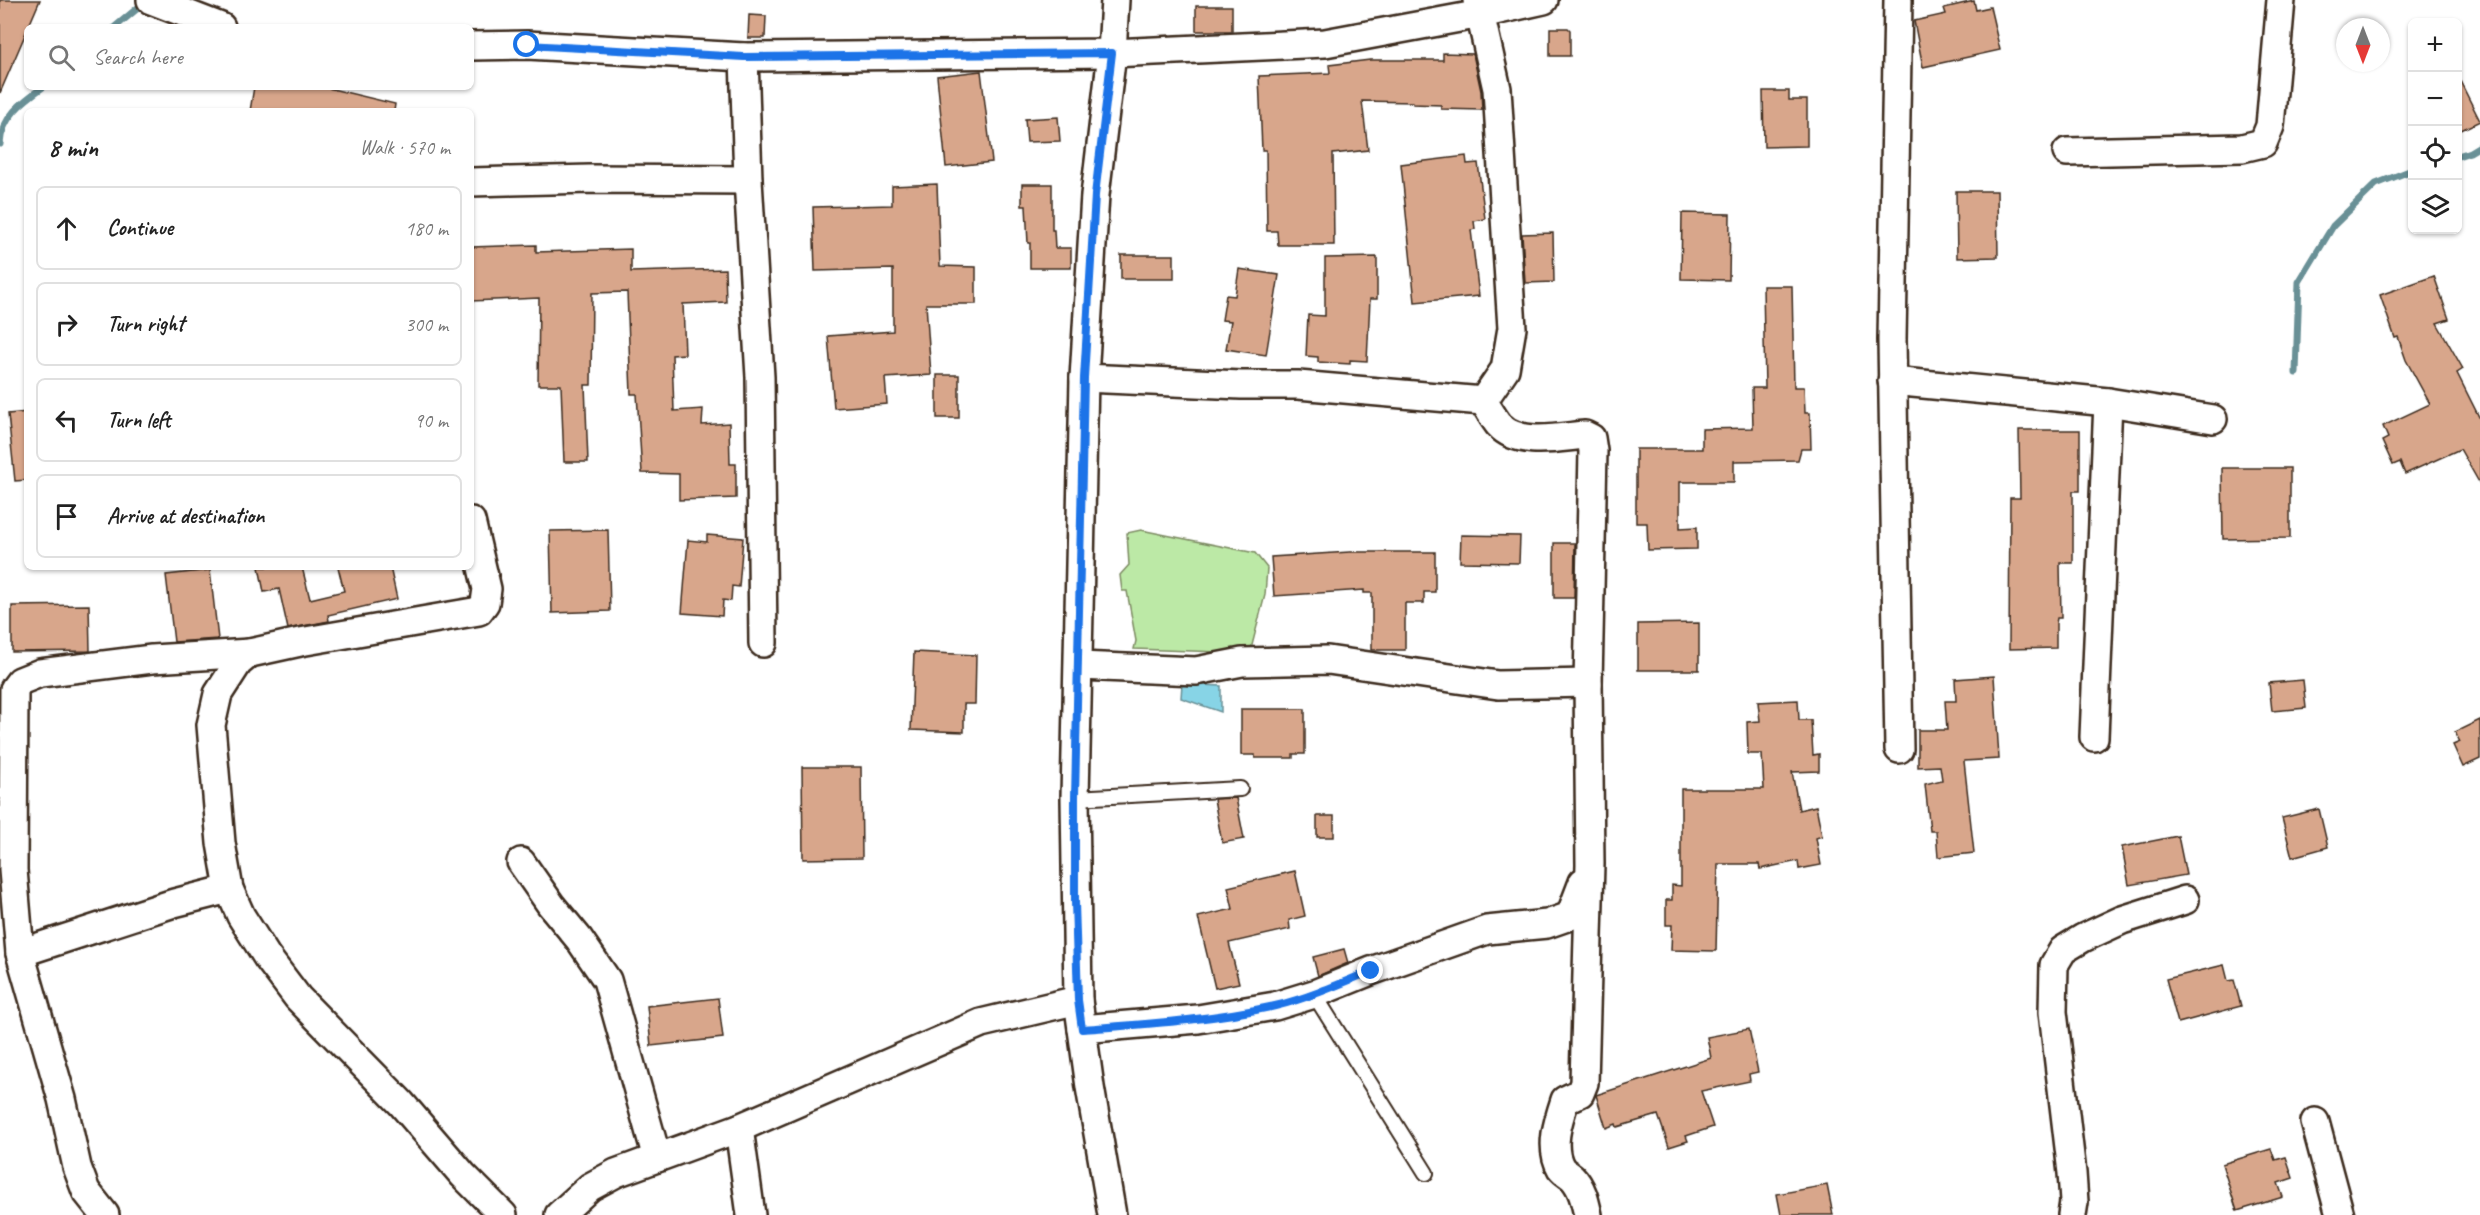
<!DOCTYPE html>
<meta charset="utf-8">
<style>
body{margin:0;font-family:Caveat,sans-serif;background:#f6f6f6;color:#222}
.controls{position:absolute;right:18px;top:18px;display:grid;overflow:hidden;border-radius:9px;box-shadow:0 2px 4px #0004}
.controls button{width:54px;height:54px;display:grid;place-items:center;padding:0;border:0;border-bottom:2px solid #e0e0e0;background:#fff;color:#222;font:30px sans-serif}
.compass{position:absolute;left:2336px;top:18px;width:54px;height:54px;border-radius:50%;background:#fff;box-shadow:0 2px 4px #0004;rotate:180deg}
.stop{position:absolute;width:18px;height:18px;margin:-14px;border:4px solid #1a73e8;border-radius:50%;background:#fff}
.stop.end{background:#1a73e8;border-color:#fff;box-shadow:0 2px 6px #0008}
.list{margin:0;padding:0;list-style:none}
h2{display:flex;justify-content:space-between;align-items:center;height:78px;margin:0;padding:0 24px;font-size:26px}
h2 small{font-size:20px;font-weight:400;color:#767676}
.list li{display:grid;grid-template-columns:39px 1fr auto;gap:18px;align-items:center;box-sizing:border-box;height:84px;margin:0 12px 12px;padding:0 12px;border:2px solid #e0e0e0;border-radius:9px}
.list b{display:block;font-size:22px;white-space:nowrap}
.list em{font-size:20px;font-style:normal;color:#767676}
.icon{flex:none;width:33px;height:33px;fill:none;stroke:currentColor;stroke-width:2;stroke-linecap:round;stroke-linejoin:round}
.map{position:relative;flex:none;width:2480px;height:1215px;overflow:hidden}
.search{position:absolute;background:#fff;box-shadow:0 2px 4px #0004;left:24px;top:24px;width:450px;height:66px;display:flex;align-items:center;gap:15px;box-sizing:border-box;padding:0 21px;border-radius:9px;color:#767676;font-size:22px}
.panel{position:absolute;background:#fff;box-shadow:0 2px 4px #0004;left:24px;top:108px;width:450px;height:462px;border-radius:9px}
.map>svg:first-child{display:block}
.green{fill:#bce9a6;stroke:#7c8a62;stroke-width:1.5}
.water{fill:#87d4e6;stroke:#699096;stroke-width:1.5}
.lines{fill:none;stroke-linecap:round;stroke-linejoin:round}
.stream{stroke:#699096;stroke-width:7}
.building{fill:#d8a68b;stroke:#3b2a1e;stroke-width:1.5}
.service-casing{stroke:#3b2a1e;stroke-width:18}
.minor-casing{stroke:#3b2a1e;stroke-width:32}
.service{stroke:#fff;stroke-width:14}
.minor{stroke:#fff;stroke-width:27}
.route{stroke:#1a73e8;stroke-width:8}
</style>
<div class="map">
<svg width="2480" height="1215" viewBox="0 0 2480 1215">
<rect width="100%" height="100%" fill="#fff"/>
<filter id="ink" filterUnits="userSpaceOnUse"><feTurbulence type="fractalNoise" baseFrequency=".0167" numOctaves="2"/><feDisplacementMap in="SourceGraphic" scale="12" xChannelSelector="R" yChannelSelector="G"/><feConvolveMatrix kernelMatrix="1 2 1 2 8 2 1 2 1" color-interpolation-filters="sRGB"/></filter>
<g filter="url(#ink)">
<polygon class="green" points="1141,530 1255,553 1267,568 1265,595 1250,653 1134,649 1136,641 1127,591 1122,591 1120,575 1129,565 1127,533"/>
<polygon class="water" points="1182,684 1221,686 1221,712 1181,698"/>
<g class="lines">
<g class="stream">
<polyline points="115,27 145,2"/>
<path d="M0,144C1,118 23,101 43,87"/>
<polyline points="2458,156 2470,152 2480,146"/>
<polyline points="2296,373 2299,282 2333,226 2376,184 2412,170"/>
</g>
</g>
<g class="building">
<polygon points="0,0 40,0 0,93"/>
<polygon points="1974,1 1976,10 1990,7 2000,50 1923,67 1914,21 1946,14 1944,8"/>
<rect x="1196" y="6" width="36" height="25"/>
<polygon points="749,15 766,16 765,38 748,38"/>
<polygon points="1550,28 1568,28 1570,30 1570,56 1550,56"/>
<polygon points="1443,53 1473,54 1481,91 1482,110 1441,109 1441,105 1413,104 1413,102 1362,101 1368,150 1333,154 1334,245 1278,245 1277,231 1267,231 1266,150 1262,150 1259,76 1330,73 1329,65 1370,60 1443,60"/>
<polygon points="981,71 992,162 946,167 937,76"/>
<polygon points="2457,75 2480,121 2457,132"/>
<polygon points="254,87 324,87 395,104 394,111 250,111"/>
<polygon points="1763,91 1789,91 1789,100 1807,100 1807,146 1764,147"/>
<polygon points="1058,117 1060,141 1027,142 1025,119"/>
<polygon points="1466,156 1467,164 1478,163 1485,219 1474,221 1475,229 1471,230 1479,296 1415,302 1401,164"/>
<polygon points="937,184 940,266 976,267 976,304 926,304 931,375 885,378 887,404 834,408 828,336 893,331 893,269 815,271 813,207 892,205 892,186"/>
<polygon points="1022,184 1052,184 1052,230 1054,230 1055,248 1071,248 1071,268 1030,268 1030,243 1028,243 1026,206 1022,206"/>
<polygon points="1956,191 1997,191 1998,257 1957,258"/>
<polygon points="1682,213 1730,214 1729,280 1681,279"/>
<polygon points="1553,233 1554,282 1525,283 1522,234"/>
<polygon points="536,245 536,252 631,249 631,272 725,269 726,302 683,304 685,354 672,355 674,411 703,409 702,425 729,423 730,464 736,464 736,498 679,500 679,474 642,473 637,394 631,394 627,292 592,293 591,385 585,385 588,462 564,462 561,385 538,385 539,298 471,301 471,247"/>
<rect x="1121" y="255" width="53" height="24"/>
<polygon points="1377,257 1377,299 1370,299 1367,361 1350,360 1350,364 1318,362 1318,357 1306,356 1308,315 1325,316 1325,258"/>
<polygon points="1239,269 1279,275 1266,355 1226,349 1231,321 1222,320 1226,295 1235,296"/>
<polygon points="2434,276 2449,319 2437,323 2463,369 2457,373 2480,419 2480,484 2460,449 2405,474 2400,462 2393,465 2382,441 2388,438 2383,426 2430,404 2406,360 2398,337 2395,338 2380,295"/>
<polygon points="1763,286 1792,286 1794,387 1804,387 1805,413 1810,413 1811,449 1801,449 1798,460 1734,461 1734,482 1680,482 1680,528 1697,527 1697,549 1648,550 1647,523 1636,523 1636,449 1702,449 1702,429 1753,428 1752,388 1765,388"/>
<rect x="937" y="375" width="22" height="43"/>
<polygon points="27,412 27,480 15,481 8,414"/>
<polygon points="2019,430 2080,430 2080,491 2073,491 2073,563 2060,563 2061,618 2057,618 2056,623 2056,648 2009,649 2010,498 2020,498"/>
<polygon points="2222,468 2290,468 2290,538 2223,539"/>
<polygon points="608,530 610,611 552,613 550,531"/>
<polygon points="707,535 743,538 739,587 732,586 731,601 723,600 722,616 682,613 688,540 707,542"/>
<polygon points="1461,535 1520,536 1519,563 1460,562"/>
<polygon points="1554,543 1575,543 1574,598 1554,598"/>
<polygon points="1350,552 1435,552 1435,592 1424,592 1424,603 1405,603 1405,650 1372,650 1372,593 1364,593 1364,590 1274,596 1271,557"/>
<polygon points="259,567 302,567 310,599 344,591 338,567 390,567 397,599 328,615 329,621 288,629 279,589 264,592"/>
<polygon points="210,570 218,639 174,642 166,575"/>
<polygon points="89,605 90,651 12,652 12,606"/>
<polygon points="1699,623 1699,670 1638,670 1638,624"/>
<polygon points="914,652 976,655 975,704 964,704 964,732 911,730"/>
<polygon points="1994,676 1999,759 1964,761 1974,853 1938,857 1936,831 1930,831 1925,784 1942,780 1940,766 1918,767 1918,730 1947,730 1945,701 1956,701 1955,679"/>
<polygon points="2303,680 2306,708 2272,711 2269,683"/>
<polygon points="1798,700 1799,720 1811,720 1813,755 1819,754 1819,771 1792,772 1799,810 1816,806 1822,836 1816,838 1821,865 1799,869 1798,861 1760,869 1759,864 1718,864 1716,951 1671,950 1672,925 1666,925 1666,900 1672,900 1672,885 1681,886 1681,789 1764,789 1762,754 1748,754 1747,722 1760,721 1758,702"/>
<polygon points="1241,709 1305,709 1305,754 1293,754 1293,758 1255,758 1255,755 1241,755"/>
<polygon points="2480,720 2480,759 2463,767 2453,745 2460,742 2455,732"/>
<polygon points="802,767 861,767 862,858 803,859"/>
<polygon points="1236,798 1244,839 1222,843 1214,799"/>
<polygon points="2319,809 2328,847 2292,857 2282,818"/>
<rect x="1317" y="816" width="17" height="21"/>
<polygon points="2178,836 2186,875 2129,885 2122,847"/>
<polygon points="1295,871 1305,916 1289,920 1290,929 1229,943 1239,983 1215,988 1198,917 1233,909 1228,887"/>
<polygon points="1344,949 1348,963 1318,976 1313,957"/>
<polygon points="2224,965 2228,981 2234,980 2241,1006 2178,1023 2166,979"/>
<polygon points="718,998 723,1038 651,1046 647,1006"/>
<polygon points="1749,1029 1758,1072 1749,1074 1750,1081 1701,1091 1713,1127 1686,1136 1688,1141 1669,1147 1658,1115 1617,1127 1616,1124 1606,1128 1596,1095 1711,1058 1707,1037"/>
<polygon points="2271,1149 2275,1160 2286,1157 2293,1178 2278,1183 2283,1197 2237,1211 2222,1164"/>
<polygon points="1827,1185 1833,1215 1781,1215 1777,1194"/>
</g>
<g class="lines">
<defs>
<g id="service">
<polyline points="1075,798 1240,789"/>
<polyline points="1314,994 1426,1173"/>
</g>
<g id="minor">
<polyline points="151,0 221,27"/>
<polyline points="1477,0 1497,89 1512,328 1505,369 1483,401"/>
<polyline points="1898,0 1892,340 1899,749"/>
<polyline points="471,46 527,45 744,57 1112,53 1325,43 1481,14 1544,0"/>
<polyline points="744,57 748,180 760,377 763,643"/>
<polyline points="2067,152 2242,148 2263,143 2270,126 2281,0"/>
<polyline points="471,182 591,179 748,180"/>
<path d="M1084,378L1241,385H1298L1483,401C1489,409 1493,418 1499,425C1519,447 1560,437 1585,435L1591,438L1593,451L1588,683L1590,864L1584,1083L1580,1093L1565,1100C1558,1121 1549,1148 1561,1168C1564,1172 1568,1174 1572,1177C1582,1187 1585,1201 1588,1215"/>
<polyline points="1892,381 2108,402 2213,419"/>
<polyline points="471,521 487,589 485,603 479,611 300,642 250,653 238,663 218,694 211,725 221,843 229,889 241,916 267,957 298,998 401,1103 463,1175 503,1215"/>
<polyline points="1079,666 1196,671 1242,662 1328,660 1498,685 1588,683"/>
<polyline points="2094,737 2108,402"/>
<polyline points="521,862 551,905 579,939 607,980 657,1158"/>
<polyline points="20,953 174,903 229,889"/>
<polyline points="1082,1029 1198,1019 1275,1006 1314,994 1371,971 1487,930 1547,924 1570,916 1583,882"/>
<polyline points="2315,1122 2340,1215"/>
<polyline points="739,1128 751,1215"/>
<polyline points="105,1215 86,1191 77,1167 62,1099 20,953 13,870 14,689 20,681 40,673 152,659 250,653"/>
<polyline points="559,1215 590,1187 616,1173 739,1128 981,1023 1078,1000"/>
<polyline points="1112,1215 1090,1087 1078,1000 1075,798 1084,378 1095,195 1112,53 1115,0"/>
<polyline points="2072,1215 2074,1202 2072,1173 2053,1012 2054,965 2063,950 2083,938 2122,920 2185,900"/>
</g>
</defs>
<use href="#service" class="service-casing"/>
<use href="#minor" class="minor-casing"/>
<use href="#service" class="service"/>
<use href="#minor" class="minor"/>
</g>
</g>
<g class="lines" filter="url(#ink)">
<path class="route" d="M527,45L744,57L1112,53L1095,195L1084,378L1075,798V902L1078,1000L1082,1029C1147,1024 1212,1020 1275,1006C1308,998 1340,984 1371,971"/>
</g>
</svg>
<div class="controls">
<button>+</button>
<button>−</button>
<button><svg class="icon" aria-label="locate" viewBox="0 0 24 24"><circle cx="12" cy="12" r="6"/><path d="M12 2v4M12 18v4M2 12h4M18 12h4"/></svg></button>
<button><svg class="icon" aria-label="layers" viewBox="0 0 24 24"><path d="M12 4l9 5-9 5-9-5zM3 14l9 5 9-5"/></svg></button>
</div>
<svg class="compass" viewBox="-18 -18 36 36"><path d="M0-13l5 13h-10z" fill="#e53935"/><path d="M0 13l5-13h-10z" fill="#767676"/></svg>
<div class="stop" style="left:527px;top:45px"></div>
<div class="stop end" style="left:1371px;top:971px"></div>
<div class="search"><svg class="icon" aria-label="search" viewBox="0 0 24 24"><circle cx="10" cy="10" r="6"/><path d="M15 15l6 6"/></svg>Search here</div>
<section class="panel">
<h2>8 min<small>Walk · 570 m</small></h2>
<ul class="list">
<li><svg class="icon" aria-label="ahead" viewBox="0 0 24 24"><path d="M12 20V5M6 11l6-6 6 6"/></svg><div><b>Continue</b></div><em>180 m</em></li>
<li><svg class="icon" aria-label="right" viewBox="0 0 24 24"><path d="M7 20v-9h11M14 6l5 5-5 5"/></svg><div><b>Turn right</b></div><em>300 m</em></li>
<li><svg class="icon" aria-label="left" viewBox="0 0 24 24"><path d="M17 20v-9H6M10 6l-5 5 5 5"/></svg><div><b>Turn left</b></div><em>90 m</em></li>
<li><svg class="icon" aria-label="arrive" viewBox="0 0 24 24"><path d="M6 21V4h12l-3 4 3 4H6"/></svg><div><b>Arrive at destination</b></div></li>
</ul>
</section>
</div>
